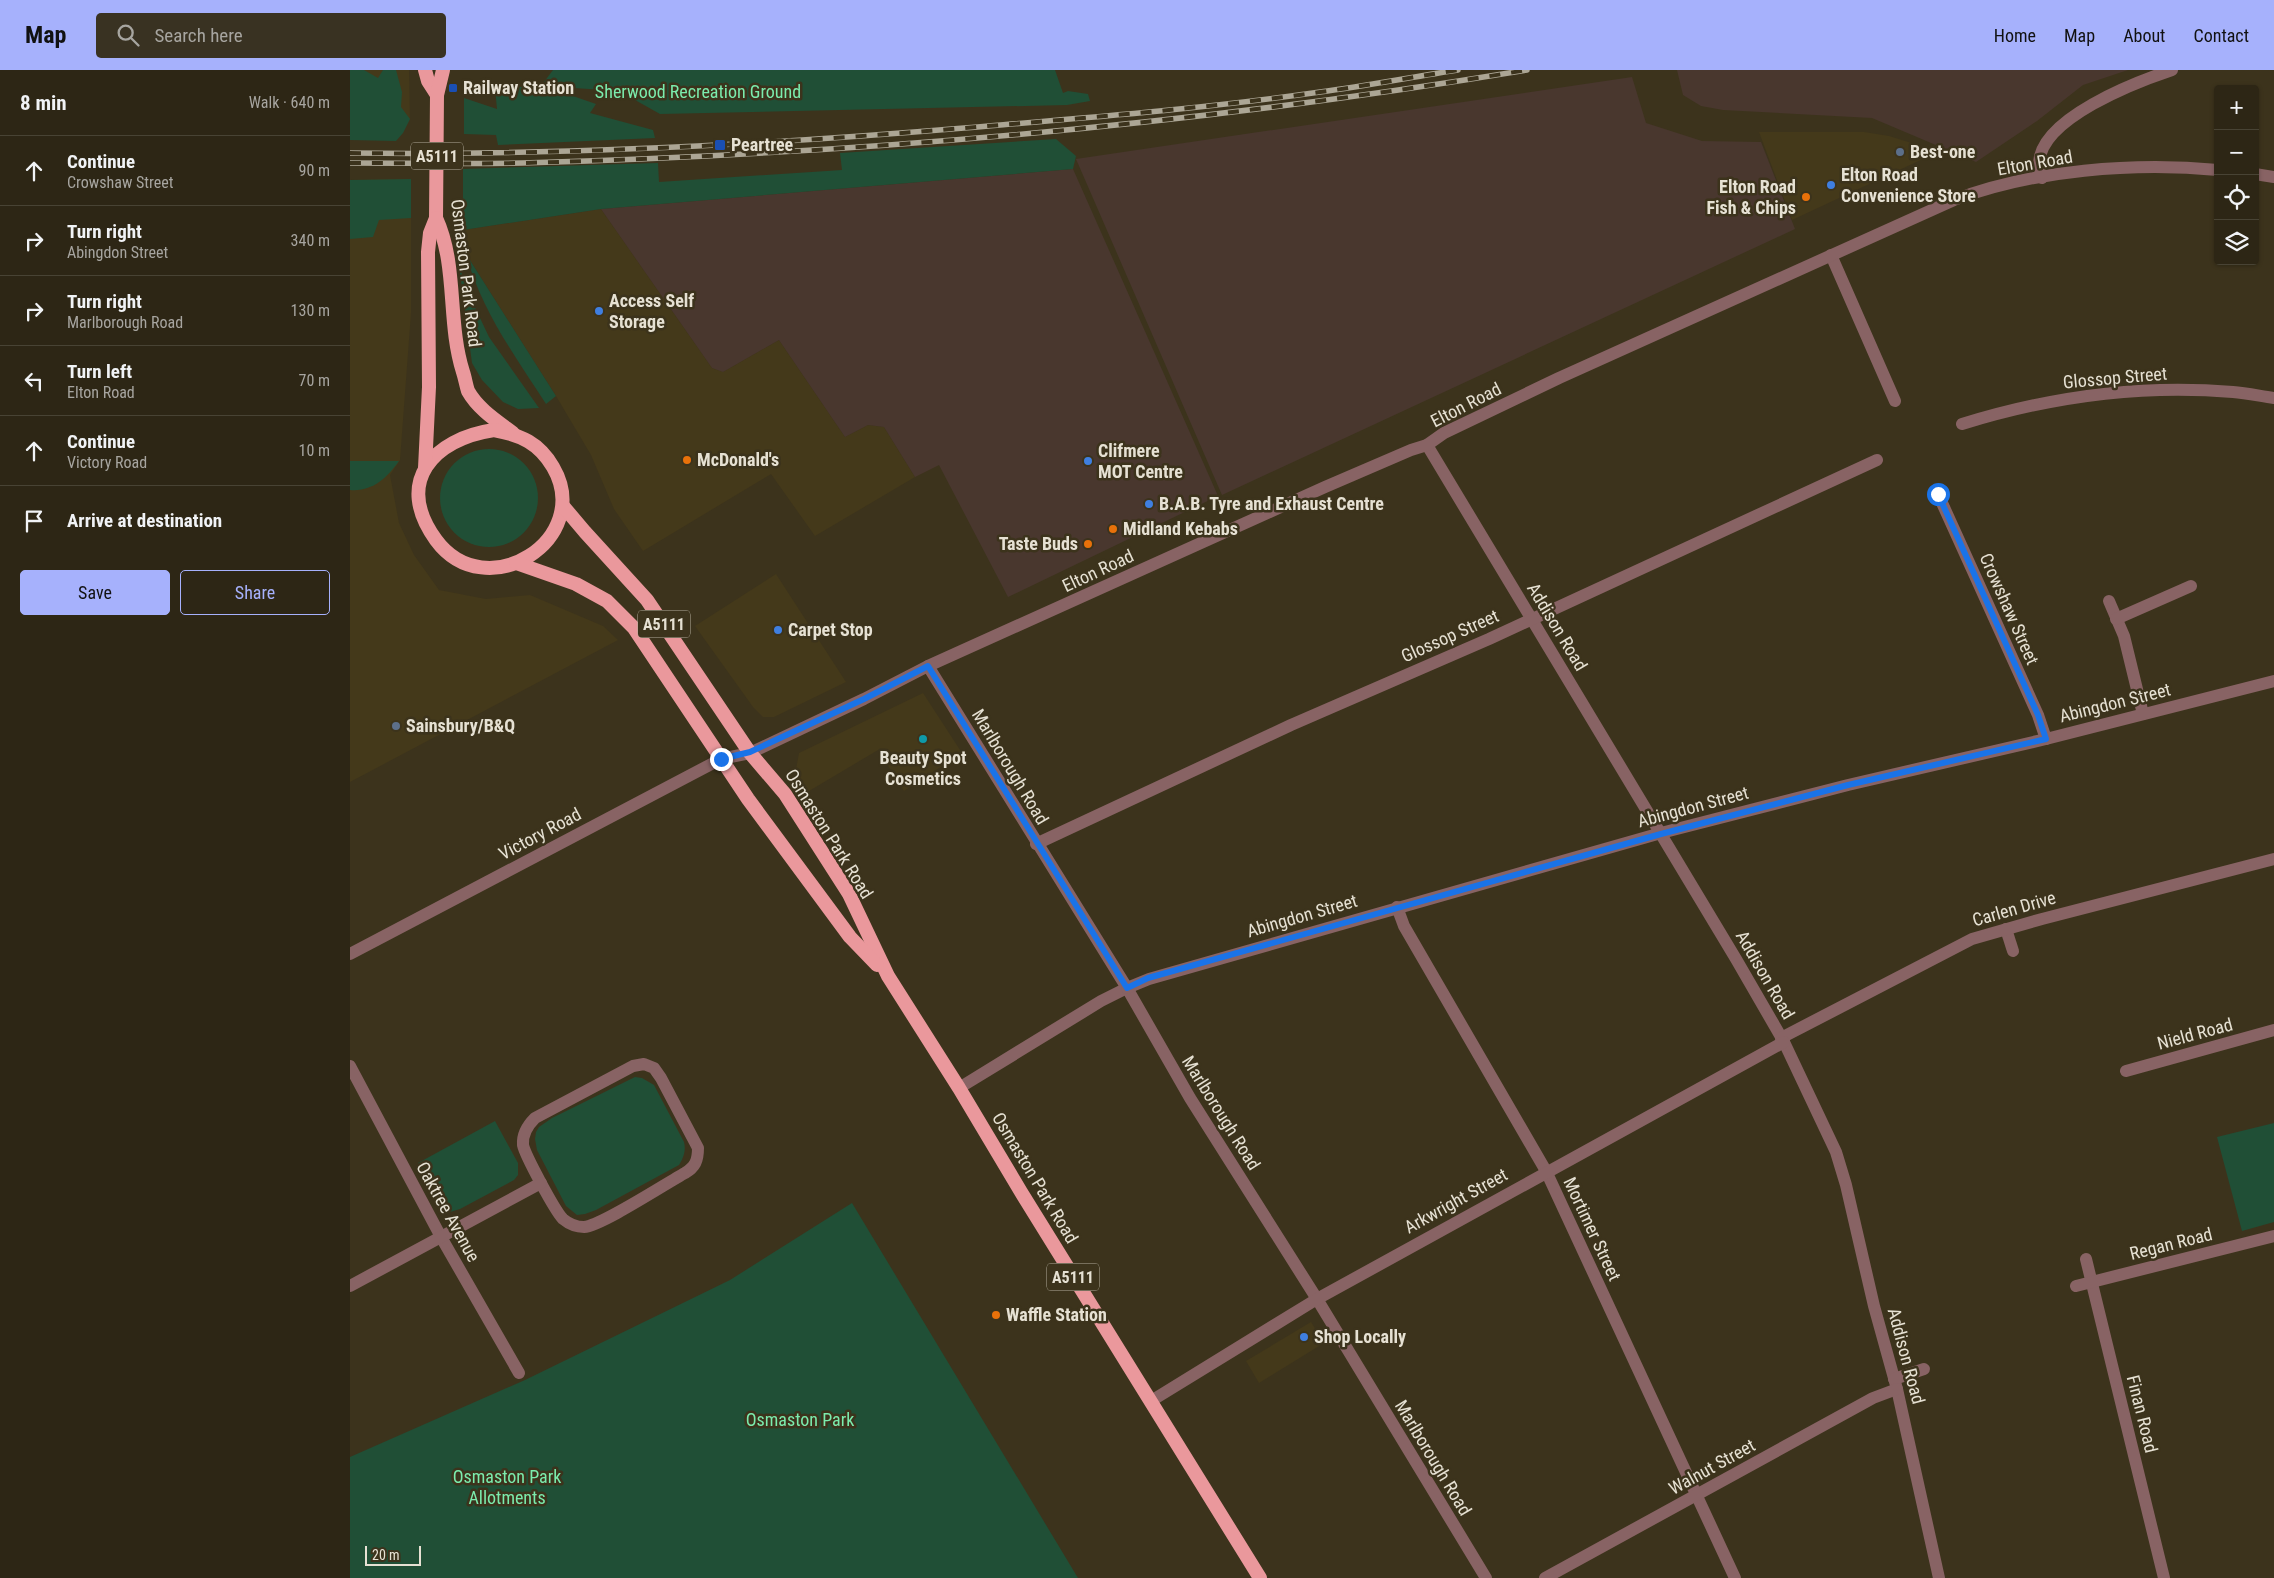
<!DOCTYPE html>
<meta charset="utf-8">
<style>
body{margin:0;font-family:"Roboto Condensed",sans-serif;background:#393222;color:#f1f3f6}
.controls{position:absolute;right:15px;top:15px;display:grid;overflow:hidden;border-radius:5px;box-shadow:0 1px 4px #0004}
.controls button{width:45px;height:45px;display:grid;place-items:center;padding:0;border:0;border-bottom:1px solid #484334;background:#2d2615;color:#f1f3f6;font:25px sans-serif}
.scale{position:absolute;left:15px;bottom:12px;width:56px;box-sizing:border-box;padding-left:5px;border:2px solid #e6e1d3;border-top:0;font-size:14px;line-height:18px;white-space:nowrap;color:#e6e1d3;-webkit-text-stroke:4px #3c331c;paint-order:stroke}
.stop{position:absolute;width:15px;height:15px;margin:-11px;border:4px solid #1a73e8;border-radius:50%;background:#fff}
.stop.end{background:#1a73e8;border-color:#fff;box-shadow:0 1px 5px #0008}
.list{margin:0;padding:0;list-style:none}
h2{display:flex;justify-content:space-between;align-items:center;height:65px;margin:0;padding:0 20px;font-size:21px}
h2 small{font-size:16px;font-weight:400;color:#a7a5a0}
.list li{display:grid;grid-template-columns:32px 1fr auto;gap:15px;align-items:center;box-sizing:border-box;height:70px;padding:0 20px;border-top:1px solid #484334}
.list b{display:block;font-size:19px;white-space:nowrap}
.list p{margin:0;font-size:16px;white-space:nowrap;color:#a7a5a0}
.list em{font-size:16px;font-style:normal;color:#a7a5a0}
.actions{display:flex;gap:10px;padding:15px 20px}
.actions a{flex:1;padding:11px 0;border:1px solid #a6b1fc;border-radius:5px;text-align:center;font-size:18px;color:#a6b1fc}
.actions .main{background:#a6b1fc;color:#111}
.icon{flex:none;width:28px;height:28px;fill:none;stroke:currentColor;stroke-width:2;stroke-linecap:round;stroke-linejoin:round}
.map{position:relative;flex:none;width:1924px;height:1508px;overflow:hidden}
header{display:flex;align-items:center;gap:30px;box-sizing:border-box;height:70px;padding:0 25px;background:#a6b1fc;color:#111}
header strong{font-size:24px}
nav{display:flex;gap:28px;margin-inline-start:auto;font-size:18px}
.search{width:350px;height:45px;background:#393222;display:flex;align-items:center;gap:12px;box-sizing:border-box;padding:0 18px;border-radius:5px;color:#a7a5a0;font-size:19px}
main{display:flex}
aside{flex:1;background:#2d2615}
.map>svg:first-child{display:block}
.built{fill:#44391a}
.industrial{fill:#49372e}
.green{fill:#204f36}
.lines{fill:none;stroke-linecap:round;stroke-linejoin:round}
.pedestrian{stroke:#886364;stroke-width:12}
.minor{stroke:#886364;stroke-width:12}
.tertiary{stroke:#886364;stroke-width:12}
.trunk{stroke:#ea989c;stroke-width:14}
.rail-casing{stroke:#aca695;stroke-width:5.5}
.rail{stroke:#3c331c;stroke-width:4;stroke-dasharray:11;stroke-linecap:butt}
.route{stroke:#1a73e8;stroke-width:6}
.transit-dot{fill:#1a4fb4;stroke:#3c331c;stroke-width:2}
.service-dot{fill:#5c6f8a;stroke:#3c331c;stroke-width:2}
.shop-dot{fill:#3f7fe0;stroke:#3c331c;stroke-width:2}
.food-dot{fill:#e8710a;stroke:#3c331c;stroke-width:2}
.culture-dot{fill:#0f9aa8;stroke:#3c331c;stroke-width:2}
.labels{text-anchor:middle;stroke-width:5;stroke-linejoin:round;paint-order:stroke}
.shield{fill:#3c331c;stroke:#b3ad9c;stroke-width:1}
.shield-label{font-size:16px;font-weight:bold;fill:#e6e1d3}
.poi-label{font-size:18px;font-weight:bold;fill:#e6e1d3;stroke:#3c331c;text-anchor:start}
.park-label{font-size:18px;fill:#7becad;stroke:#3c331c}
.street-label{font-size:18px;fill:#e6e1d3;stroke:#3c331c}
</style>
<header>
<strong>Map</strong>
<div class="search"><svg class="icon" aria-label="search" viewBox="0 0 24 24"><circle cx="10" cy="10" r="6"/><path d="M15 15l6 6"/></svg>Search here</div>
<nav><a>Home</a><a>Map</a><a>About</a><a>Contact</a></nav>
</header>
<main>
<aside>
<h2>8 min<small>Walk · 640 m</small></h2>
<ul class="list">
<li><svg class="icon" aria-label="ahead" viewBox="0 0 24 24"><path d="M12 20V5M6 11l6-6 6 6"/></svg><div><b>Continue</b><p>Crowshaw Street</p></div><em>90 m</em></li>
<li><svg class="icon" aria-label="right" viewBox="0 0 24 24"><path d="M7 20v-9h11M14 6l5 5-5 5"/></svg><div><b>Turn right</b><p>Abingdon Street</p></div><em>340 m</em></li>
<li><svg class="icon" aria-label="right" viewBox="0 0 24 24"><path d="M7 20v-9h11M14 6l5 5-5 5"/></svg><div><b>Turn right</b><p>Marlborough Road</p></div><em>130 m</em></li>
<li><svg class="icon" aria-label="left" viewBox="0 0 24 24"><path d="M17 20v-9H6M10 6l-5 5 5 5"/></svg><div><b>Turn left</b><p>Elton Road</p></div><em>70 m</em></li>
<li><svg class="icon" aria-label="ahead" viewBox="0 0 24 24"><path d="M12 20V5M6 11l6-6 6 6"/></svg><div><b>Continue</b><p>Victory Road</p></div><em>10 m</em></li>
<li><svg class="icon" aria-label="arrive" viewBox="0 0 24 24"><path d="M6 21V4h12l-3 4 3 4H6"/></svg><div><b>Arrive at destination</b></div></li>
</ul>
<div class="actions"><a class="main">Save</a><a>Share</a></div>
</aside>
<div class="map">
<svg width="1924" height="1508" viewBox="0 0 1924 1508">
<rect width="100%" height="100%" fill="#3c331c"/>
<g class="built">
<polygon points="0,0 59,0 60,49 0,45"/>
<polygon points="1409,62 1514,62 1539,66 1571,76 1575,88 1442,150"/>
<polygon points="61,109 61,243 50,390 40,405 49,453 64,485 89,520 136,529 180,525 253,556 268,570 0,712 0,110"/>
<polygon points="251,139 362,298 373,302 429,270 495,367 518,355 534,357 565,407 465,466 421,404 293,481 264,439 241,385 206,326 116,184 113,160"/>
<polygon points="426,504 496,612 424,647 413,647 403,637 345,556"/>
<polygon points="573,623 612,683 554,721 528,680 454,724 445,705 449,683"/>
<polygon points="961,1252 974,1273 909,1313 896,1291"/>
</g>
<g class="industrial">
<polygon points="1327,0 1778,0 1733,15 1687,51 1626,92 1522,48 1373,40 1351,36 1333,25"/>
<polygon points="1282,7 1296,53 1352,71 1411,72 1445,159 872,425 726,89"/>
<polygon points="723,99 868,426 658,527 589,395 565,407 534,357 518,355 495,367 429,270 373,302 362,298 251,139"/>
</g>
<g class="green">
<polygon points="0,0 14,0 28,8 33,0 46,0 52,22 51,37 60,49 53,63 46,71 0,70"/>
<polygon points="203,0 705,0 713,23 718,21 738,24 740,31 717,35 310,44 269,21 194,16 246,34 240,43 303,60 305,68 148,75 146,65 114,64 114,28 147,39 145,18 191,16"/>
<polygon points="706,69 726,86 723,99 251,139 113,160 113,99 308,93 309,112 492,100 490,83"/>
<polygon points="61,109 61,148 29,150 23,167 0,169 0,110"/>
<path d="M116,184L206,326L196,334C165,286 131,240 116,184Z"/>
<polygon points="109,196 122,231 139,267 189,338 168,339 153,332 132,310 122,293"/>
<circle cx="139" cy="428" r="49"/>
<path d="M0,391H49C37,408 22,422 0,420Z"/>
<path d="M285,1007L292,1008L304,1015L334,1072C336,1080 334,1087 329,1095L246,1140L235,1144L227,1145L216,1136L187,1080L185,1069L186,1062L189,1057L202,1048Z"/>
<polygon points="145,1051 168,1093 168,1105 164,1110 110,1139 100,1142 95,1140 68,1093"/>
<polygon points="1924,1053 1924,1152 1892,1161 1867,1067"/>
<polygon points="502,1133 728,1508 0,1508 0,1387 175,1310 380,1210"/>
</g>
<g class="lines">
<polyline class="pedestrian" points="609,1018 751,931 777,918"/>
<g class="minor">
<path d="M1692,108C1691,103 1689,98 1689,93C1691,48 1786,12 1822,0"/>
<polyline points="1481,185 1545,331"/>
<path d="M1612,354C1699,327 1791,314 1883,322C1896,323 1910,326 1924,328"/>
<polyline points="1077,375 1386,889 1434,972 1486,1082 1496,1115 1524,1236 1547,1319 1589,1508"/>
<polyline points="1588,424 1688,645 1696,669"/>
<polyline points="1759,531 1774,566 1793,644"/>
<polyline points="1766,549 1841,516"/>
<polyline points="578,596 777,918 840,1028 967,1229 1136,1508"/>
<polyline points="686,774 941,655 1139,569 1527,390"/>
<polyline points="1047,837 1054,856 1196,1101 1385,1508"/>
<polyline points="1656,859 1663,881"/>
<polyline points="777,918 799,909 1311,763 1498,715 1696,669 1924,611"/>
<polyline points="1431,968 1622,869 1692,849 1924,789"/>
<path d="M294,994L304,998L311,1008L348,1078C348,1091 345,1097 335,1103C315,1114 251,1156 234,1157C226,1157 219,1154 213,1149C205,1141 175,1085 173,1075C172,1064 178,1055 185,1048L283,996Z"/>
<polyline points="0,996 91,1167 169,1303"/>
<polyline points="1776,1001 1924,960"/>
<polyline points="1736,1189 1814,1508"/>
<polyline points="0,1216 191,1113"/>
<polyline points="1726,1216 1924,1166"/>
<polyline points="1544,1309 1574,1299"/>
<polyline points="801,1331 967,1229 1434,972"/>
<polyline points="1195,1508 1523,1328 1547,1319"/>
</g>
<g class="tertiary">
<polyline points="1905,104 1924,107"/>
<path d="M0,884L371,689L400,683L514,629L578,596L975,417L1061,380L1077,375L1094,363L1209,308L1604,130C1683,100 1784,92 1868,100"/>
</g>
<g class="trunk">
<polyline points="75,0 78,11 87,25"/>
<path d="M93,0L87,25L86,148C108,196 97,252 113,302C115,308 116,315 118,321C128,339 147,351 163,363"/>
<path d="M144,360C171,365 189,373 203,397C245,469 136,538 86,470C44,412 83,369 144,360Z"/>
<polyline points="75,398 79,317 78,182 80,163 86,148"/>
<polyline points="213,436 235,462 297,530 400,683 435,724 499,824 538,906 609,1018 671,1122 910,1508"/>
<polyline points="166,493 226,514 257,531 284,558 398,729 500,867 527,895"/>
</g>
<defs>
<g id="rail">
<path d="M0,83C205,86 410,75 614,58C733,48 852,39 970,22C1016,16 1062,7 1108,0"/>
<path d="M0,93C57,93 115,94 172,93C508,84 845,55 1177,0"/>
</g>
</defs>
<use href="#rail" class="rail-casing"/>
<use href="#rail" class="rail"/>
</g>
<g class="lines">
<polyline class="route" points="371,689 400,682 514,629 578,596 777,918 798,908 1311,764 1498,715 1696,669 1688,645 1588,424"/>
</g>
<g class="transit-dot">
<rect x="98" y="13" width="10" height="10" rx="2.5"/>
<rect x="364" y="69" width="12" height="12" rx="2.5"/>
</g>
<g class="service-dot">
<circle cx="1550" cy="82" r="5"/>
<circle cx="46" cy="656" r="5"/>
</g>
<g class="shop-dot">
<circle cx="1481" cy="115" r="5"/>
<circle cx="249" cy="241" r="5"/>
<circle cx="738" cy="391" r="5"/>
<circle cx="799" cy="434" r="5"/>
<circle cx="428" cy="560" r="5"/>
<circle cx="954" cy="1267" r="5"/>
</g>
<g class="food-dot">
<circle cx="1456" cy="127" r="5"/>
<circle cx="337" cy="390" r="5"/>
<circle cx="763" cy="459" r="5"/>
<circle cx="738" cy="474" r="5"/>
<circle cx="646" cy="1245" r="5"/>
</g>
<circle class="culture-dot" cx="573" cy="669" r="5"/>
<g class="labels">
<g class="shield">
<rect x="61" y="72.5" width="52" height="27" rx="4"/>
<rect x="288" y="540.5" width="52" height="27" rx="4"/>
<rect x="697" y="1193.5" width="52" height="27" rx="4"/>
</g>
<g class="shield-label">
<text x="87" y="92">A5111</text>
<text x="314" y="560">A5111</text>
<text x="723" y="1213">A5111</text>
</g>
<g class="poi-label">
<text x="113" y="24">Railway Station</text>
<text x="381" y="81">Peartree</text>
<text x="1560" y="88">Best-one</text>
<text x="1491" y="111">Elton Road<tspan x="1491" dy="21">Convenience Store</tspan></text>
<text x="1446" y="123" text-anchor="end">Elton Road<tspan x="1446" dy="21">Fish &amp; Chips</tspan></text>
<text x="259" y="237">Access Self<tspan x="259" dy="21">Storage</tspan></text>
<text x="748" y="387">Clifmere<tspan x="748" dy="21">MOT Centre</tspan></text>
<text x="347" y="396">McDonald's</text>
<text x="809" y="440">B.A.B. Tyre and Exhaust Centre</text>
<text x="773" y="465">Midland Kebabs</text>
<text x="728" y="480" text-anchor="end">Taste Buds</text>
<text x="438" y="566">Carpet Stop</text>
<text x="56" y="662">Sainsbury/B&amp;Q</text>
<text x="573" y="694" text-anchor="middle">Beauty Spot<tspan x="573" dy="21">Cosmetics</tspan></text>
<text x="656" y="1251">Waffle Station</text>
<text x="964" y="1273">Shop Locally</text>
</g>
<g class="park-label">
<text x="348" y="28">Sherwood Recreation Ground</text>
<text x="450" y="1356">Osmaston Park</text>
<text x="157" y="1413">Osmaston Park<tspan x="157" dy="21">Allotments</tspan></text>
</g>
<g class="street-label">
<text transform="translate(1685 93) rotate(-10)" y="6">Elton Road</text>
<text transform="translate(116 203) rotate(83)" y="6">Osmaston Park Road</text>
<text transform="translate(1765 308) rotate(-5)" y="6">Glossop Street</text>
<text transform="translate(1116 335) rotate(-27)" y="6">Elton Road</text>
<text transform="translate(748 501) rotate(-25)" y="6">Elton Road</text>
<text transform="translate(1659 539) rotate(66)" y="6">Crowshaw Street</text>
<text transform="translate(1207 557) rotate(59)" y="6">Addison Road</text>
<text transform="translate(1100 566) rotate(-24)" y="6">Glossop Street</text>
<text transform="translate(1765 633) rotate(-14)" y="6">Abingdon Street</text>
<text transform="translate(660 697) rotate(59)" y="6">Marlborough Road</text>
<text transform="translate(1343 737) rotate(-15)" y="6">Abingdon Street</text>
<text transform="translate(190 764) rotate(-28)" y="6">Victory Road</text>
<text transform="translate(479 764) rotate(58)" y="6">Osmaston Park Road</text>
<text transform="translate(1664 839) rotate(-16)" y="6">Carlen Drive</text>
<text transform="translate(952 846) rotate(-16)" y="6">Abingdon Street</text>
<text transform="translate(1415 905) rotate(60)" y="6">Addison Road</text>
<text transform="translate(1845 964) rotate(-15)" y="6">Nield Road</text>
<text transform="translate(871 1043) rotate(58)" y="6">Marlborough Road</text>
<text transform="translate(685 1108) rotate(59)" y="6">Osmaston Park Road</text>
<text transform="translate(1106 1131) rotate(-29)" y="6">Arkwright Street</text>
<text transform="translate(98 1142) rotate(61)" y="6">Oaktree Avenue</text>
<text transform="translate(1242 1159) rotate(65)" y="6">Mortimer Street</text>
<text transform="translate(1821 1174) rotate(-14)" y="6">Regan Road</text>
<text transform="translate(1556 1286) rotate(75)" y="6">Addison Road</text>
<text transform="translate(1792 1344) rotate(76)" y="6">Finan Road</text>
<text transform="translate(1083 1388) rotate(59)" y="6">Marlborough Road</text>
<text transform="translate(1362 1397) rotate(-29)" y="6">Walnut Street</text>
</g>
</g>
</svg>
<div class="controls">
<button>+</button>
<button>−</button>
<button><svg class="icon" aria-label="locate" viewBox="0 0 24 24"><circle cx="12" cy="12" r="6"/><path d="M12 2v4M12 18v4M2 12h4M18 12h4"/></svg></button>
<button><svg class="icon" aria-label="layers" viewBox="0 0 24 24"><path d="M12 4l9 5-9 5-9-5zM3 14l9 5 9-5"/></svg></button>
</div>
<div class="scale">20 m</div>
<div class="stop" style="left:1588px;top:424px"></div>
<div class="stop end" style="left:371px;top:689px"></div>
</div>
</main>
